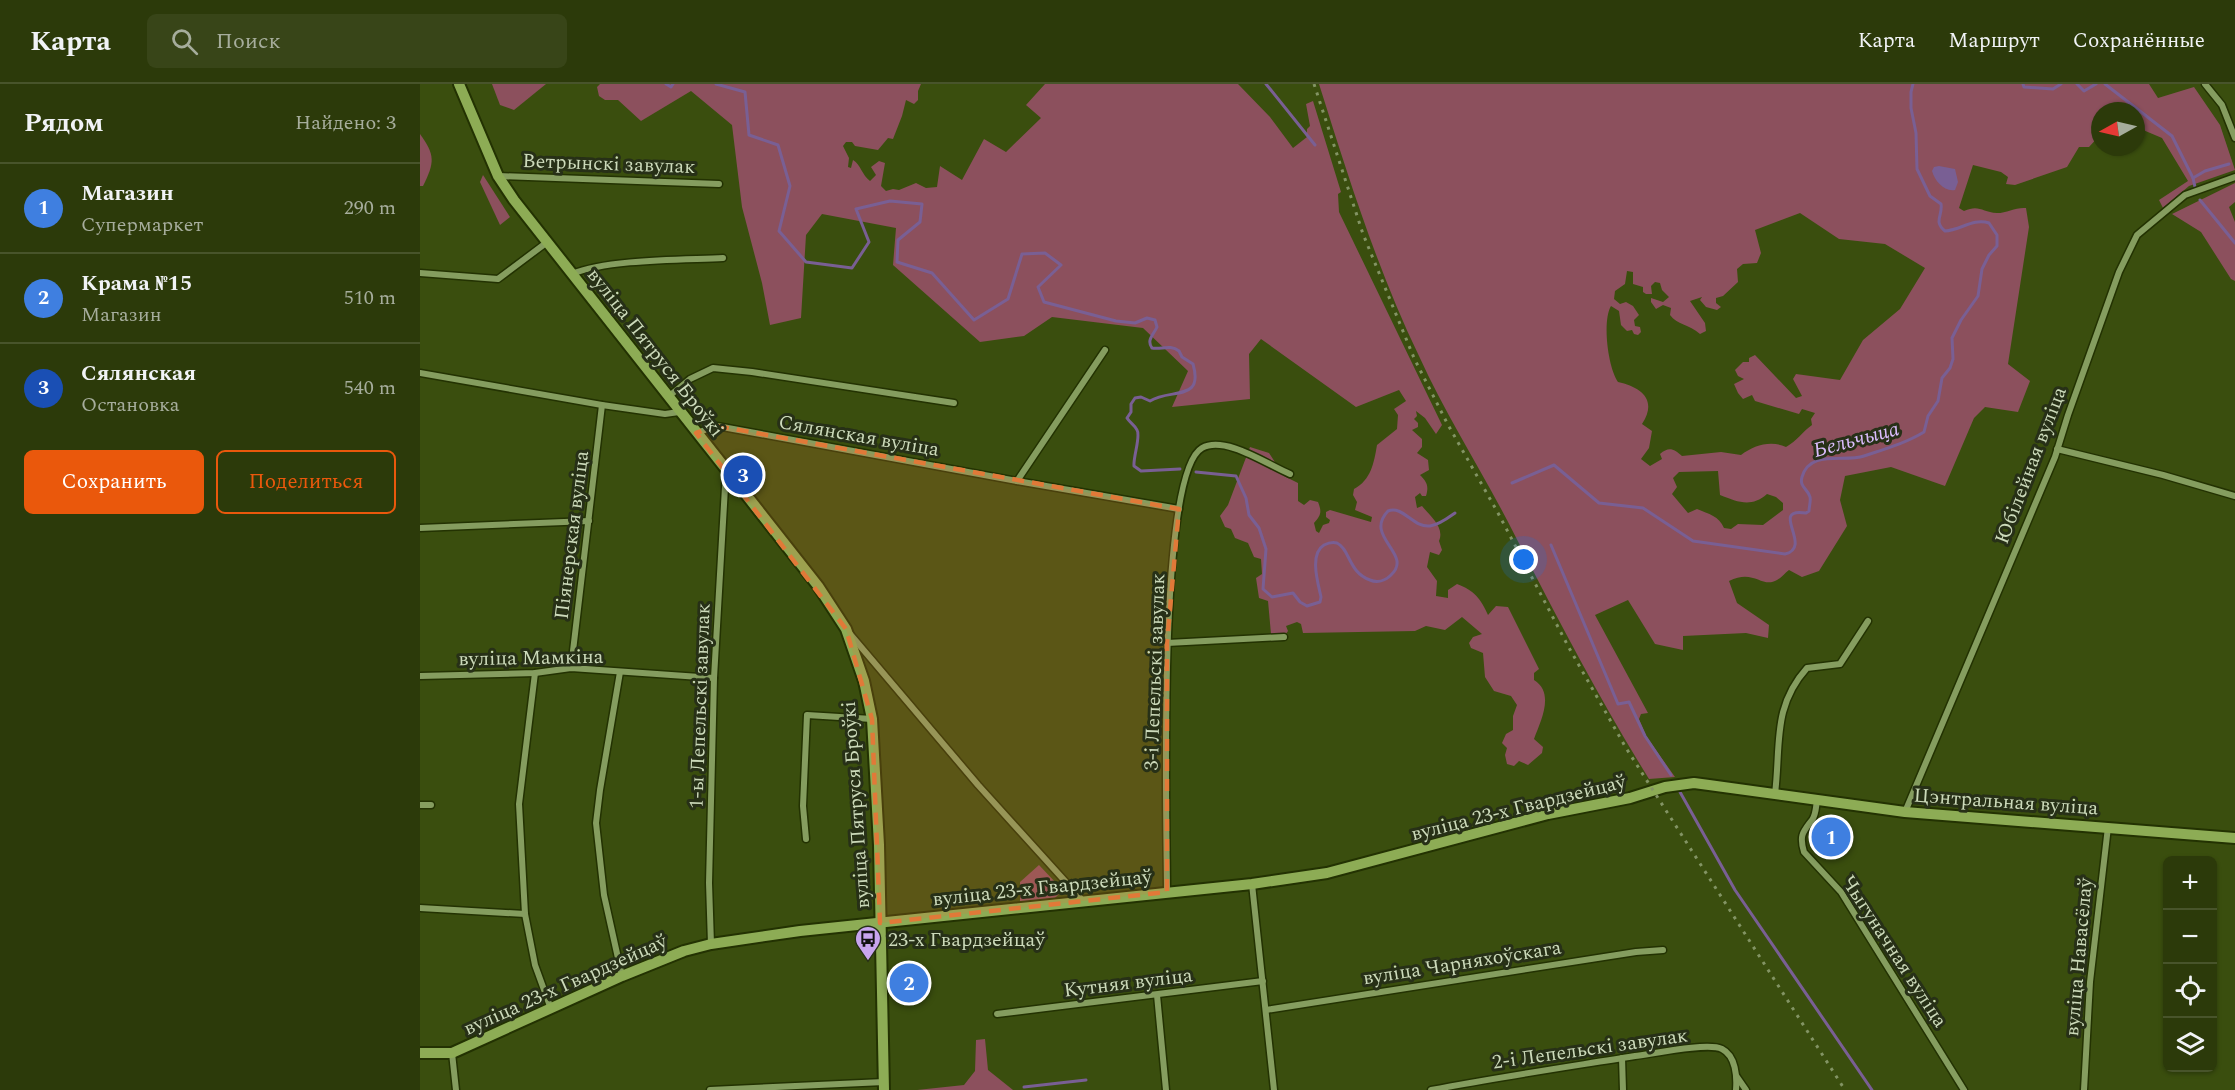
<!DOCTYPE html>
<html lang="ru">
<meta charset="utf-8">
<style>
body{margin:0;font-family:Spectral,serif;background:#384518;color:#f1f3f6}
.controls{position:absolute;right:18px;bottom:18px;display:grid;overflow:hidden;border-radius:9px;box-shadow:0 2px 4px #0004}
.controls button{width:54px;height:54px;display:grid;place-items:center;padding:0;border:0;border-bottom:2px solid #48542b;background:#2c3a0a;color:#f1f3f6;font:30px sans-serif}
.compass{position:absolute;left:1671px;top:18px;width:54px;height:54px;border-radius:50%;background:#2c3a0a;box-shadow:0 2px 4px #0004;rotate:262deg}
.you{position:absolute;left:1104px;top:476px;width:21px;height:21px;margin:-15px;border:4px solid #fff;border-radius:50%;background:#1a73e8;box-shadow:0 0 0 9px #1a73e833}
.badge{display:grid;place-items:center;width:39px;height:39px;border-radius:50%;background:#ea580c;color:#fff;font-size:20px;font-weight:700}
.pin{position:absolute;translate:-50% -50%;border:3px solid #fff;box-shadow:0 2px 6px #0006}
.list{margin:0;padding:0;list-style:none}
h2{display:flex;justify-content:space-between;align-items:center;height:78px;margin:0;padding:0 24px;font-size:26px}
h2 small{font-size:20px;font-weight:400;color:#a6ad9c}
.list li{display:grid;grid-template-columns:39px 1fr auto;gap:18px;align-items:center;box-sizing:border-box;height:90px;padding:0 24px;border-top:2px solid #48542b}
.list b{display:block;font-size:22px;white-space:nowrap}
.list p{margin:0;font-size:20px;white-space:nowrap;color:#a6ad9c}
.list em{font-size:20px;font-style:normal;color:#a6ad9c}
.actions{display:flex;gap:12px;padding:18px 24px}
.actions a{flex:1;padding:14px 0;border:2px solid #ea580c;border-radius:9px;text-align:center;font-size:21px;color:#ea580c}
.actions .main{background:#ea580c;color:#fff}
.icon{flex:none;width:33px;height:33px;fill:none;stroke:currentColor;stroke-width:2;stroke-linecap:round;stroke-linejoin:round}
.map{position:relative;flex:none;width:1815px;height:1006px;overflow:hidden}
header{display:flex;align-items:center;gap:36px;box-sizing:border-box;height:84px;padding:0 30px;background:#2c3a0a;border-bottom:2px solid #48542b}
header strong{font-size:28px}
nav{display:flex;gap:33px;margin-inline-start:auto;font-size:21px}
.search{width:420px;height:54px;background:#384518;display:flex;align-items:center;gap:15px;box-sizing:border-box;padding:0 21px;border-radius:9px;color:#a6ad9c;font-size:22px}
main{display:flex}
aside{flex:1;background:#2c3a0a}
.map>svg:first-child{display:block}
.green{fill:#8c505d;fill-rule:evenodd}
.water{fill:#795f94}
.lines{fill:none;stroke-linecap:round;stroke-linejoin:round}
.stream{stroke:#795f94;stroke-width:3}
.street-casing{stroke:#233202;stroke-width:9}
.secondary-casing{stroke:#233202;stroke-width:14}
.street{stroke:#859d5f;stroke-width:6}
.secondary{stroke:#8dac55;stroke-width:10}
.rail{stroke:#839464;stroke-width:3;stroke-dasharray:3 6;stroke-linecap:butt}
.marked{fill:#e17938;fill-opacity:0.2;stroke:#e17938;stroke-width:4.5;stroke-dasharray:12 8;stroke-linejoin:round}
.labels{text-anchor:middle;stroke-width:6;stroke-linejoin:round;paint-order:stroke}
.street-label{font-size:20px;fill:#ccdaba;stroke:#273017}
.poi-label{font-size:20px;fill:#ccdaba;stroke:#273017;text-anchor:start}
.water-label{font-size:21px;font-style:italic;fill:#dabcfc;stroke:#273017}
</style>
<header>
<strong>Карта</strong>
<div class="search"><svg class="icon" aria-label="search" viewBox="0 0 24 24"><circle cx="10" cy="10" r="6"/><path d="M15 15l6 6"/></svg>Поиск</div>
<nav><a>Карта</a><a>Маршрут</a><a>Сохранённые</a></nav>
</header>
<main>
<aside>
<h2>Рядом<small>Найдено: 3</small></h2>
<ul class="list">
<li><span class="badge" style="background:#3f7fe0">1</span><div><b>Магазин</b><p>Супермаркет</p></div><em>290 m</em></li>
<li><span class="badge" style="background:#3f7fe0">2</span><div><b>Крама №15</b><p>Магазин</p></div><em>510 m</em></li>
<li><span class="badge" style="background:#1a4fb4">3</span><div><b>Сялянская</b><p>Остановка</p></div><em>540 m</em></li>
</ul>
<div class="actions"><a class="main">Сохранить</a><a>Поделиться</a></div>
</aside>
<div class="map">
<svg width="1815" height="1006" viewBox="0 0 1815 1006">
<rect width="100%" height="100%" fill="#3a4e0e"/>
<g class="green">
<polygon points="72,0 126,0 94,26 80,21"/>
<path d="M180,0H501L498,7V16L494,20L486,16L482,32L473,55L468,54L458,66L435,62L432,58H426L423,62L429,74L428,83L431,84L433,76C441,81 442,91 450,97L456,91L451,83L459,77L465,79L461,102L466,107L473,105L479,106L496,99L506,104L517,103L520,82L542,96L564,55L586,68L621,34L606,21L625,0H818L850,33L873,64L887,53V45L890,42L886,20L893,17L921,108L918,110L919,128L1022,341L1016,350L1005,334L996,327L997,332L994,335L998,339V343L992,346L1002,355V363L997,369L1008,376L1009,386L1000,391C1007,398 1009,402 1006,412H1002L1000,409L995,413L997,424L1002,422C1010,432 1025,443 1019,457L1022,466L1019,471L1010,468L1007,483L1017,497L1016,512L1028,514V506L1037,500C1054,506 1061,515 1068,531L1076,522L1088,523L1119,585L1114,589V596C1135,609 1121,636 1114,655L1123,663L1122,669L1108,681L1099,677L1094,682L1087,680L1085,671L1087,664L1082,659L1086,650L1093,646V632L1097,621L1091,612L1074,607L1065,593L1063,569L1051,564L1049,559L1053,553L1062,550L1042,533L1025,546L1006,542L995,547L883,549L881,540L877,538L866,542L868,547L865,551L851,550L848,517L839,514L836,494L842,490L841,475L834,473L828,459L815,454L811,445L805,443L800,432L808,421L830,363L849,369L864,392L878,399V417L884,421L890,416L898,418C902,428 901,431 894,439L896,447L899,449L903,441L909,439L910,436L906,433V428L910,426L951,438L952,433L935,426L937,418L933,411L934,405C951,396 954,379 957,361L977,345L978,331L974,325L986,317L979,306L936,323L841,255L829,270L830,315L752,323L768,287L723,244L632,233L604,252L560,258L473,181L476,144L402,130L386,151L381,234L350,241L342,199L322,123L312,41L271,7L221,37L198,16H185L179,12L177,3Z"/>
<path d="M899,0H1729L1738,14L1774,3L1800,41L1815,86L1769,102L1743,124L1739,116L1768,97L1742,54L1716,43V27H1680V51L1669,63H1659L1647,83L1595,101L1586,100L1588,93L1581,88L1553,81L1539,124L1544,127C1559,120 1562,128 1577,129C1587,129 1596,123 1606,124L1609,143L1588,280L1610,297L1598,328L1565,323L1554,334L1525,402L1471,383L1425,392L1420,416L1427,442L1399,487L1382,493L1369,486C1365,489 1361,494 1357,496C1342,505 1334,484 1309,497L1317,519L1349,541L1348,554L1326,549L1263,552V566L1235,560L1208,516L1175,531L1228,629L1221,630L1219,635L1226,652L1255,693L1229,695C1177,611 1132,524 1087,436C1058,381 1025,329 999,272C957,185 928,92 899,0ZM1380,129L1419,155L1465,160L1505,184L1480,225L1443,256L1420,296L1376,290L1373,295L1382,312L1376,314L1335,271L1329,274V278H1323L1315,286L1318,292L1324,295L1314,300L1318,309L1323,315L1332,311L1335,317L1379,330L1382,325L1395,329L1391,335L1392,341C1382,348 1377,357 1366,363C1351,356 1334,361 1321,371L1301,368L1262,372C1254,365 1249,362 1240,370L1242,375L1230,382L1221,375L1229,364L1232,347L1222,340C1238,316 1221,303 1198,298C1188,284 1182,237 1191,222L1199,227L1201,241L1207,247L1212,246L1214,250L1218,251L1221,248L1220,243L1215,242L1214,236L1219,231L1213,222L1206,218L1200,220L1194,215L1195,207L1205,200L1207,187L1213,188V200L1223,203V208L1226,210H1232L1231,202L1235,198L1240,199L1242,206L1249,213L1243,218L1231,214V218L1236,225L1243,221L1251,224L1250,231C1257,241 1269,240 1280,250L1286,247L1285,239L1270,217L1282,213L1280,216L1286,223L1297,226L1301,223L1296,219V214L1303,212L1318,198L1317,185L1323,180L1337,179L1341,169L1335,146ZM1298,387L1300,411C1318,418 1331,424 1347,410L1356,413L1363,419V426L1343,441L1318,440L1311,445L1304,444C1299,432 1289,430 1277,425L1268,429L1252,410L1257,403L1253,394L1259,388Z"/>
<path d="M0,50C15,71 15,78 3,102H0Z"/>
<polygon points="63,91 90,133 80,141 60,98"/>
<polygon points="1815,99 1815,118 1809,123 1815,138 1815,197 1811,195 1781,148 1752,130"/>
<polygon points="619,781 637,800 640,809 635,814 600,818 600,798"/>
<polygon points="565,955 568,986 593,1006 497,1006 544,1001 555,987 556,956"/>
</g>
<path class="water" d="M1519,82L1535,85L1538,98L1535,106C1524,108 1515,97 1512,87L1514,83Z"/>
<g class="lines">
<g class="stream">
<polyline points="246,0 251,3 253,0"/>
<path d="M296,0L325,8L329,51L358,61L370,102L359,147L386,178L432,184L449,158L436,125L470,117L502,120L500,138L478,156L477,178L512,189L554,236L588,215L602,170L625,169L641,181L618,203L624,218L696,237L715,239L727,234L735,236L737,243C734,250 726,256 732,264C741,266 750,260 759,267L762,273L773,280C784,318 751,304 730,317L721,313L715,314L711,320V328L707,334C710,339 715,341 717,346C721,352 713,373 714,382L721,387L760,385"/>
<polyline points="846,0 895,61"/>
<polyline points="1603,0 1604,3 1633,5 1641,0"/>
<polyline points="1657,0 1664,7 1676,0"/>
<polyline points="1685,0 1752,52 1773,94 1775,103"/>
<polyline points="1773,94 1785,87 1809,80"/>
<polyline points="1780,116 1815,159"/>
<path d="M776,388L816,392L826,414L829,431L839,444L846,465L843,505L852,513L873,509L880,518L887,522L900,518L901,513C898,499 889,470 904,461C908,459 913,458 917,459C930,465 928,488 950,496C957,499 965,497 971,491C994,470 943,453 968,427C983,421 993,444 1010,442C1019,441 1028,434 1035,429"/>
<path d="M1092,399L1134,381L1179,419L1223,424L1273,457L1365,470C1394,463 1348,423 1386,429L1389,427C1389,423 1391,417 1390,413C1388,405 1379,403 1382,393C1390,365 1425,379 1444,372C1465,365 1486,359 1504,348L1508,332L1518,317L1522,294L1530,284L1533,275L1532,254L1541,236L1558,212L1562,185L1569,171L1577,162V151L1569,139C1553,134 1541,146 1525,147C1513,137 1523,132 1521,120L1510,112L1497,85L1496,49L1491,24V8L1493,0"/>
<polyline points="1131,461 1198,620 1209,618 1225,652 1251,691"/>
<polyline points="1260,708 1315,806 1452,1006"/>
<polyline points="604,1003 666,996"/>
</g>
<defs>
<g id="street">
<polyline points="1785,0 1802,21 1815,54"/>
<polyline points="79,92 299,100"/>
<polyline points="0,189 78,195 126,159"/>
<path d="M152,190C188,175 262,176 303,174"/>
<polyline points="0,289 182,321 245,330 259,328"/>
<polyline points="248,313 270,295 293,284 332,288 534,319"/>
<polyline points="276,349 297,342 597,397 759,425"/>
<polyline points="1637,365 1743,391 1815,412"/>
<polyline points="597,397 685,266"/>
<polyline points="0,444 169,437"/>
<polyline points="430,550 558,701 663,817"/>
<polyline points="747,559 864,553"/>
<polyline points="151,584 182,321"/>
<polyline points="200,588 180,706 176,739 184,811 202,892"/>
<polyline points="115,589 99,720 105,830 115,881 131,925"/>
<polyline points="0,592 115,589 151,584 294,594"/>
<path d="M1355,710C1361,661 1352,623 1387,584L1420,580L1448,537"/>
<path d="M1397,716C1396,722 1396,731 1392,736C1383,748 1379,751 1384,768L1421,808L1544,1006"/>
<polyline points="0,721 11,721"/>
<polyline points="1485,728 1635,373 1648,331 1699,188 1717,151 1765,111 1815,93"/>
<polyline points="386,755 383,722 387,631 452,635"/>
<polyline points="832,800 854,1006"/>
<path d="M747,808C747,745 736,390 782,364C805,351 848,381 870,390"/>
<polyline points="0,824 105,830"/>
<polyline points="291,860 289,799 294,594 306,386"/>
<polyline points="737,911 746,1006"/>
<polyline points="846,926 1216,868 1243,866"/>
<polyline points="577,930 843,897"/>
<polyline points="32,969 36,1006"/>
<polyline points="1202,974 1203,1006"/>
<polyline points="1317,993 1326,1006"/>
<polyline points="290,1006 464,998"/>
<path d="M1011,1006C1079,993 1147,983 1215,972C1232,970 1288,958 1302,965C1316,972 1317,993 1316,1006"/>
<polyline points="1664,1006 1670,898 1688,743"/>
</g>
<g id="secondary">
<polyline points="39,0 78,92 94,116 398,502 426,545 444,597 452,635 459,761 464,1006"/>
<polyline points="0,969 32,969 202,892 264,867 291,860 380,847 832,800 907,789 1128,730 1210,714 1245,703 1274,699 1289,701 1485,728 1815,754"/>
</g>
</defs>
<use href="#street" class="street-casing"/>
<use href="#secondary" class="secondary-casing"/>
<use href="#street" class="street"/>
<use href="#secondary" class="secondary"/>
<polyline class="rail" points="894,0 943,150 994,274 1027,339 1078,429 1148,562 1206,664 1425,1006"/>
</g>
<path class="marked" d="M297,342L759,425L747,559V808L460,839L452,635L426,545L276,349Z"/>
<defs>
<symbol id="bus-pin" viewBox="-11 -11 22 30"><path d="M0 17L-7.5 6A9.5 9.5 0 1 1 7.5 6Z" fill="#c8a5ee" stroke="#273017"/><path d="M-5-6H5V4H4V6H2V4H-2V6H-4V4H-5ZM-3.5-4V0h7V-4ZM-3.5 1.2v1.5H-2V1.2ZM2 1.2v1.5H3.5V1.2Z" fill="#111"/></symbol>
</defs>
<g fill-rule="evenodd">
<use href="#bus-pin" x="433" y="840" width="30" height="40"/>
</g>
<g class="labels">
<g class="street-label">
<text transform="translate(189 79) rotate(2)" y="7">Ветрынскі завулак</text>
<text transform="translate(236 268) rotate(52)" y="7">вуліца Пятруся Броўкі</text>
<text transform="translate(439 351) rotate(10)" y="7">Сялянская вуліца</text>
<text transform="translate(1610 381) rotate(-69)" y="7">Юбілейная вуліца</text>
<text transform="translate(151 451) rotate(-83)" y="7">Піянерская вуліца</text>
<text transform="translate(111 573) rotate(-1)" y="7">вуліца Мамкіна</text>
<text transform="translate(734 588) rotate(-88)" y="7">3-і Лепельскі завулак</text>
<text transform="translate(279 622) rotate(-88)" y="7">1-ы Лепельскі завулак</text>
<text transform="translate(1586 717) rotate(4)" y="7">Цэнтральная вуліца</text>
<text transform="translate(435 721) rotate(-94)" y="7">вуліца Пятруся Броўкі</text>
<text transform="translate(1098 723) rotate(-14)" y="7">вуліца 23-х Гвардзейцаў</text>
<text transform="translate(622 803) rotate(-6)" y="7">вуліца 23-х Гвардзейцаў</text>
<text transform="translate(1475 867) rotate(57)" y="7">Чыгуначная вуліца</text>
<text transform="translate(1658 873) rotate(-85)" y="7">вуліца Навасёлаў</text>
<text transform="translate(1042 878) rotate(-9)" y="7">вуліца Чарняхоўскага</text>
<text transform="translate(708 898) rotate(-7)" y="7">Кутняя вуліца</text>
<text transform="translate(145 900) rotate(-24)" y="7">вуліца 23-х Гвардзейцаў</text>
<text transform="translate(1170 964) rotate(-8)" y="7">2-і Лепельскі завулак</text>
</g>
<g class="poi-label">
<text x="468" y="862">23-х Гвардзейцаў</text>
</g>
<g class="water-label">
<text transform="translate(1436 355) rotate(-15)" y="7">Бельчыца</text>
</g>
</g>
</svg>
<div class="controls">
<button>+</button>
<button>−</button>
<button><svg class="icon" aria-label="locate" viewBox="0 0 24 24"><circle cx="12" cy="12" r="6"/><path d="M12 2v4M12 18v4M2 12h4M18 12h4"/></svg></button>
<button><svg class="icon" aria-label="layers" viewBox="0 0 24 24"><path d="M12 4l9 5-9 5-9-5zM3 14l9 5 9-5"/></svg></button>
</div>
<svg class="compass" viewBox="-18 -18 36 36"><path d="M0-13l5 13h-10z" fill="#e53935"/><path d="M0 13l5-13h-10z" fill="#a6ad9c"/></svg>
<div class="you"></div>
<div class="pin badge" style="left:1411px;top:753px;background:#3f7fe0">1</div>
<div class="pin badge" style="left:489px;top:899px;background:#3f7fe0">2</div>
<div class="pin badge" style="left:323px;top:391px;background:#1a4fb4">3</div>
</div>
</main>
